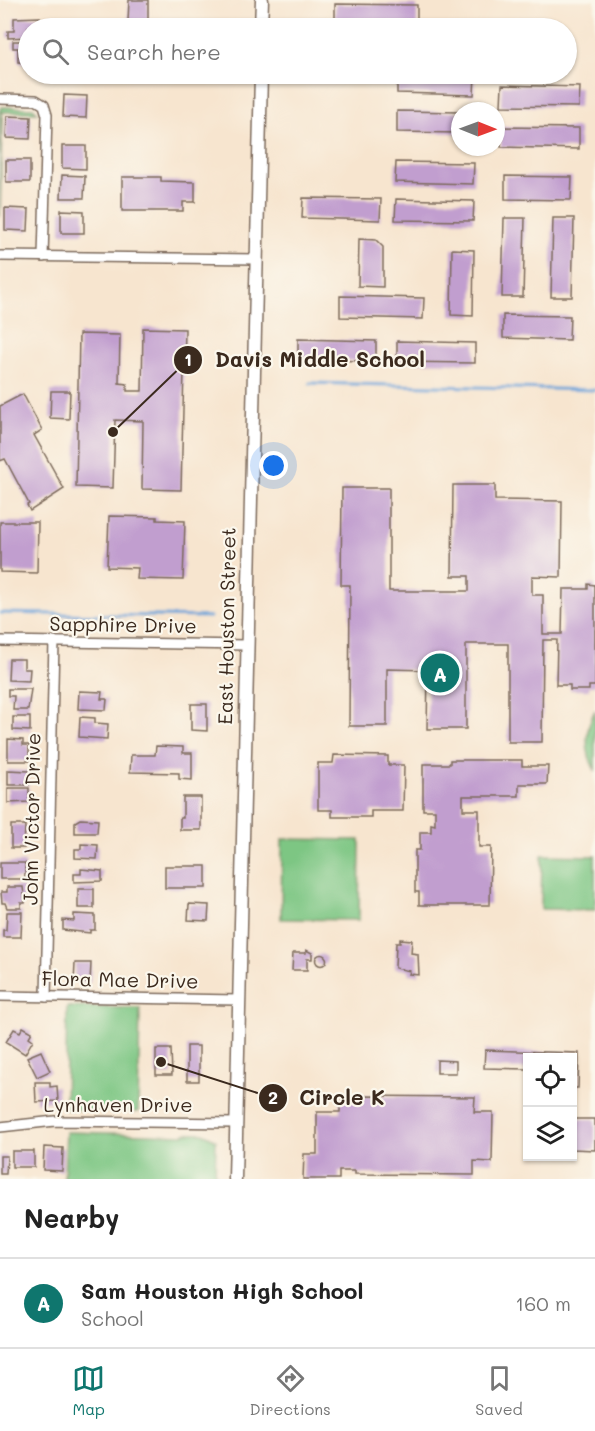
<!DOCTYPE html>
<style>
body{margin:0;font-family:Mali,sans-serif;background:#f6f6f6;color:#222}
.controls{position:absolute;right:18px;bottom:18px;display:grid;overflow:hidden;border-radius:0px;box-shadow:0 2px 4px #0004}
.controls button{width:54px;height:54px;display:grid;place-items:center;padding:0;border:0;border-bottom:2px solid #e0e0e0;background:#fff;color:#222;font:30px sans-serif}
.compass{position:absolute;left:451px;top:102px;width:54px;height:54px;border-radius:50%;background:#fff;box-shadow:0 2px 4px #0004;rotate:91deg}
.you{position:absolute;left:274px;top:466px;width:21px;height:21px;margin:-15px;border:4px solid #fff;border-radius:50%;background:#1a73e8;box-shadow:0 0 0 9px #1a73e833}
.badge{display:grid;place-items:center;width:39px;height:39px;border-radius:50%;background:#0f766e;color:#fff;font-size:20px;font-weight:700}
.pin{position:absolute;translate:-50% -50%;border:3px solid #fff;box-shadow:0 2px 6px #0006}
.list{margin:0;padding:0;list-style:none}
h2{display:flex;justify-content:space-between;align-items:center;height:78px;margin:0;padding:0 24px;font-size:26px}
h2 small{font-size:20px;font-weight:400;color:#767676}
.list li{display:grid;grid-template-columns:39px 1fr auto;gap:18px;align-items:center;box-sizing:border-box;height:90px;padding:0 24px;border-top:2px solid #e0e0e0}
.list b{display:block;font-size:22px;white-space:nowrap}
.list p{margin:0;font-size:20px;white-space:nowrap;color:#767676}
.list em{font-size:20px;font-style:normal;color:#767676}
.icon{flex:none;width:33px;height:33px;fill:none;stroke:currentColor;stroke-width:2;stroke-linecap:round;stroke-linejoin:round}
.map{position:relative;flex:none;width:595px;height:1179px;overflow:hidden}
.search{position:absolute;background:#fff;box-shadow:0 2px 4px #0004;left:18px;right:18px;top:18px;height:66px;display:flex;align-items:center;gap:15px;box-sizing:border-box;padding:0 21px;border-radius:33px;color:#767676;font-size:22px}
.sheet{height:168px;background:#fff}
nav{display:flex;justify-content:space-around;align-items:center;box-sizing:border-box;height:84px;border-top:2px solid #e0e0e0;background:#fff;font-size:16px;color:#767676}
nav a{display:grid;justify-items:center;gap:3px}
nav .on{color:#0f766e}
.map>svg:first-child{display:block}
.green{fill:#7dc683;stroke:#5c7850;stroke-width:1.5}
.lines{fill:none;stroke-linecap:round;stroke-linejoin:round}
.stream{stroke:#6ba3d9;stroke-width:3}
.building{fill:#c19ecf}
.street-casing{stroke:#7d6b5c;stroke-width:12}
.secondary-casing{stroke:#7d6b5c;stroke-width:15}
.street{stroke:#fff;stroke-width:9}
.secondary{stroke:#fff;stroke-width:12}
.labels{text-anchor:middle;stroke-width:4.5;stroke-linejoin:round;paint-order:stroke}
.street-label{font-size:20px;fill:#3b2a1e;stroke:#fbf7ec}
.leader{fill:none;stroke:#3b2a1e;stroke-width:2}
.callout-dot{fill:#3b2a1e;stroke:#fbf7ec;stroke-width:2}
.mark-label{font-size:18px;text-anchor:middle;font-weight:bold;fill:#fff}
.callout-label{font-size:21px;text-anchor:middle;font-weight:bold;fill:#3b2a1e;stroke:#fbf7ec;stroke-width:4.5;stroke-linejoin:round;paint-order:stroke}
</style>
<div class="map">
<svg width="595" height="1179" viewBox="0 0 595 1179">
<rect width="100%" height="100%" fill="#fbf7ec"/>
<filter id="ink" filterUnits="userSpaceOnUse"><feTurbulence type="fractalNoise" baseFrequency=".0167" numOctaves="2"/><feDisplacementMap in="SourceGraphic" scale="12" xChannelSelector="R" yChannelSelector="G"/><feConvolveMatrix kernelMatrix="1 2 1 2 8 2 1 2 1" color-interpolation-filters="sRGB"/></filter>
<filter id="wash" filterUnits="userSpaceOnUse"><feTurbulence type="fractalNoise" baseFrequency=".008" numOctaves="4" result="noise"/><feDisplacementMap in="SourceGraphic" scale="24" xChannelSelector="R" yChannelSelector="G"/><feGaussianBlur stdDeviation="1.35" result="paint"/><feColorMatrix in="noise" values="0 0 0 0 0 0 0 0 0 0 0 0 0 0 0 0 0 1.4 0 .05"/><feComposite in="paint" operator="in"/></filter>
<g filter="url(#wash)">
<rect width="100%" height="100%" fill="#f7e5cf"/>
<g class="green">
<polygon points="2,107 33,108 37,112 2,112 0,216 0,110"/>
<path d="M595,710V770C584,751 585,729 595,710Z"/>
<polygon points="282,839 360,840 359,920 281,919"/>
<polygon points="542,855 595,856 595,910 541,909"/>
<polygon points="67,1007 140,1008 138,1112 65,1109"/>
<polygon points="66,1132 185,1135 185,1133 203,1133 216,1140 215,1179 64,1179"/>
</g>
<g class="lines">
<g class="stream">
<polyline points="310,383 595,390"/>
<polyline points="0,613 210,617"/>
</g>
</g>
<g id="blocks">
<g class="building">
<polygon points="129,0 148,0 148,22 128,21"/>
<polygon points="335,4 417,5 417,28 335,28"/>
<polygon points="40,17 40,28 28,28 28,37 8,38 8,31 14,31 14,18"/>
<polygon points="13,41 28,41 28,63 18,62 18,48 13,48"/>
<polygon points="397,74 475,74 474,95 397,93"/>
<polygon points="502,85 580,87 579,107 501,106"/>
<polygon points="64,95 87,96 86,118 63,117"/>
<polygon points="397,111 460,112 460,133 397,132"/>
<polygon points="7,116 31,117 30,139 6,138"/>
<polygon points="501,127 579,128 579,149 501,147"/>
<polygon points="62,146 86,146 86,169 62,168"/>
<rect x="6" y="160" width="24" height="22"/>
<polygon points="396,162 474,163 473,184 395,182"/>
<polygon points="62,175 85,176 84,198 61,198"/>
<polygon points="505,176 572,177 571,200 505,199"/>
<polygon points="122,177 161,177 161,181 195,182 195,202 183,202 183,211 122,211"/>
<polygon points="303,198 381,199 380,220 302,218"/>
<polygon points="396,199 474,201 473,221 395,220"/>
<polygon points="5,208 29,209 28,231 5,230"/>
<polygon points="61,210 84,211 84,233 61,233"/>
<polygon points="504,218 525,218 523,297 502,297"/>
<polygon points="553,218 574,218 572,297 551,297"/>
<polygon points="359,239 376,240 383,247 383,287 358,286"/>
<polygon points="452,249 474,250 473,316 451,315"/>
<polygon points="340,296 424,298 423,319 340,317"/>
<polygon points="503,315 570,316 569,340 503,338"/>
<polygon points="143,328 185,329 181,490 142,489 143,421 115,420 113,488 76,487 79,334 120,335 119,383 127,384 127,391 142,391"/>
<polygon points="298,339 376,341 376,361 298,360"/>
<polygon points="397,341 475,343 475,363 397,362"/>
<polygon points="51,391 70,391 69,419 50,418"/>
<polygon points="23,394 42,430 34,435 64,489 30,511 27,505 29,504 5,459 0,461 0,406"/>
<polygon points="453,485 495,485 495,500 562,501 561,577 532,576 532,595 543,595 543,634 562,634 563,589 588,589 588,584 595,585 595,686 589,686 589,690 570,690 570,685 556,685 557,640 543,640 542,742 508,742 508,644 466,644 466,729 427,729 428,670 387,669 387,726 349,726 350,585 341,585 342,488 389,488 389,591 469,591 469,576 452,576"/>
<polygon points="109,516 157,517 157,520 185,521 183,580 137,579 138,568 107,567"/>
<polygon points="0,522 38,522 37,573 0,572"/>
<polygon points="9,659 24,659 24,669 30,669 29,681 8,680"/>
<polygon points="8,689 31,689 28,710 13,710 14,696 8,696"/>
<polygon points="79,691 102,692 101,699 107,699 106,710 78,709"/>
<polygon points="191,704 207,704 207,731 191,730"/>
<polygon points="13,717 30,717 30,731 13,730"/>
<polygon points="80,717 95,718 95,723 108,724 107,739 79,737"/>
<polygon points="8,739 23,740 23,745 29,745 29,761 8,761"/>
<polygon points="156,746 183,747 183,753 192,753 192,780 179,779 179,773 130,772 131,755 155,755"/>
<polygon points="334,755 388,756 388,765 404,765 403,811 371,811 371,817 332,817 332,810 318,810 318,763 333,763"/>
<polygon points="450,760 522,760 522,766 548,766 547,784 519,784 519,796 463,796 463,810 479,810 479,847 491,847 490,905 419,905 419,892 415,892 415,850 420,850 420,832 431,832 431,824 435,825 435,810 423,810 423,764 450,764"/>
<polygon points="8,770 29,771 29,785 8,785"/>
<polygon points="8,788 29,788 29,802 8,803"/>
<polygon points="183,797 201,797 201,830 180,830 180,818 183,818"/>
<polygon points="80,819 98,820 97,833 75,833 75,822"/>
<polygon points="11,825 25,825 24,848 11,848"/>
<polygon points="81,844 98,845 97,859 75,858 75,849 81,849"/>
<rect x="0" y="863" width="25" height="16"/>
<rect x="165" y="866" width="41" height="22"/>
<polygon points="81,869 102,871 102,881 74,882 74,874 81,874"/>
<polygon points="7,887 23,887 25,903 21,903 21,908 7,908 5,903 2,903 1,892 7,892"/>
<rect x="78" y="889" width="16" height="19"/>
<polygon points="189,904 209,905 208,921 188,920"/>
<polygon points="7,912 22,912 21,937 3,937 3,930 6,930"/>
<polygon points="74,914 95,915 95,930 90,930 90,933 63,930 63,920 74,921"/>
<polygon points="400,939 412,940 411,953 418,954 419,975 409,974 410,971 395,968 396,943 400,943"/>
<polygon points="306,950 312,953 312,959 307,959 307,970 292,970 293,953 306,953"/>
<circle cx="321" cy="960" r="5.5"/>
<polygon points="75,963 91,963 90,983 74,982"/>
<polygon points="23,1027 32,1032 29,1037 33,1040 25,1054 6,1042 14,1029 20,1032"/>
<rect x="187" y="1046" width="12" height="35"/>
<polygon points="156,1049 171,1049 172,1075 156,1075"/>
<polygon points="485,1050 579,1053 578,1088 572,1088 572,1058 528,1058 528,1069 484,1068"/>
<polygon points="41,1051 50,1071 37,1077 27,1057"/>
<polygon points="437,1060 456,1061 456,1073 437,1073"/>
<polygon points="35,1082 50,1082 50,1087 57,1086 58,1101 36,1102"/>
<polygon points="356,1096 475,1097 474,1112 493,1112 492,1162 474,1161 474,1175 355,1174 355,1171 339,1171 339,1179 303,1179 304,1154 317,1154 317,1112 340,1112 340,1098 356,1098"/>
<polygon points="572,1119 595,1119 595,1150 572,1149"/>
<polygon points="44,1147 63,1148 62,1171 43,1170"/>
<rect x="12" y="1151" width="22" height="16"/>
<polygon points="0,1156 7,1156 6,1174 0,1174"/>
</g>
</g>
</g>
<g filter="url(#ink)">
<use href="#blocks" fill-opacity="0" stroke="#7d6b5c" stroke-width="1.5"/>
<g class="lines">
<defs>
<g id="street">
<polyline points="0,99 36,100 44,105 47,115 43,257"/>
<polyline points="0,256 257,259"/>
<polyline points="0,641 246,645"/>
<polyline points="0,996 238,1000"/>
<polyline points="46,997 54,641"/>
<polyline points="0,1127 55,1121 236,1123"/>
</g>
<g id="secondary">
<polyline points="261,28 262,0"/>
<polyline points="235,1179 261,74"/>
</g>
</defs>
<use href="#street" class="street-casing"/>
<use href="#secondary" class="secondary-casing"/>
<use href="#street" class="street"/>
<use href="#secondary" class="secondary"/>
</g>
</g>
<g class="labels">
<g class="street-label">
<text transform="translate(123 625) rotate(1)" y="7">Sapphire Drive</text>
<text transform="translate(227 626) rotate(-89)" y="7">East Houston Street</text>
<text transform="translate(32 819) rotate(-89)" y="7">John Victor Drive</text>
<text transform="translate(120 980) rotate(1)" y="7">Flora Mae Drive</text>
<text x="118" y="1112">Lynhaven Drive</text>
</g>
</g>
<path class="leader" d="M113 432L188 360M161 1062L273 1098"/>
<g class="callout-dot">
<circle cx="113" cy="432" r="6"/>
<circle cx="161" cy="1062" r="6"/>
<circle cx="188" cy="360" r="15"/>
<circle cx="273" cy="1098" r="15"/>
</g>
<g class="mark-label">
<text x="188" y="366">1</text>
<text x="273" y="1104">2</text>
</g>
<g class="callout-label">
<text x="320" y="367">Davis Middle School</text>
<text x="342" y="1105">Circle K</text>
</g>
</svg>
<div class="controls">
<button><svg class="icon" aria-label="locate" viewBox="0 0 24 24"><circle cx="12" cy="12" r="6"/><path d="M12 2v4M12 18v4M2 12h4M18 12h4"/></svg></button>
<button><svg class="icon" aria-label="layers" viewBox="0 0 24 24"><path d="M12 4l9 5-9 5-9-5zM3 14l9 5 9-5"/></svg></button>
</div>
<svg class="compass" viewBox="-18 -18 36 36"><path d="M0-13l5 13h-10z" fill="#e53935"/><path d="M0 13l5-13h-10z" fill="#767676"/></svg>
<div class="you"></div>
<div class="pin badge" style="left:440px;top:673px">A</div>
<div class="search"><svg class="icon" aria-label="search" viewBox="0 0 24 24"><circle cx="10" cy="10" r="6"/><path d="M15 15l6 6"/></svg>Search here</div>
</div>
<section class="sheet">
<h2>Nearby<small></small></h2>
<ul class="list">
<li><span class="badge">A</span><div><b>Sam Houston High School</b><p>School</p></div><em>160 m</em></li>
</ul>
</section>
<nav>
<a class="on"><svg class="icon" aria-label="map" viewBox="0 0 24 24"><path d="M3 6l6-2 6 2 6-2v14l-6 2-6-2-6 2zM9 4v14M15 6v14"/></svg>Map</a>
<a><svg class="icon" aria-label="directions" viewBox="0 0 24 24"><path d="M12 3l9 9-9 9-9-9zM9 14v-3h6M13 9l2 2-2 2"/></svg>Directions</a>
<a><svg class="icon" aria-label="saved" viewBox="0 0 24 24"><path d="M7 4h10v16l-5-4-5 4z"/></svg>Saved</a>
</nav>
